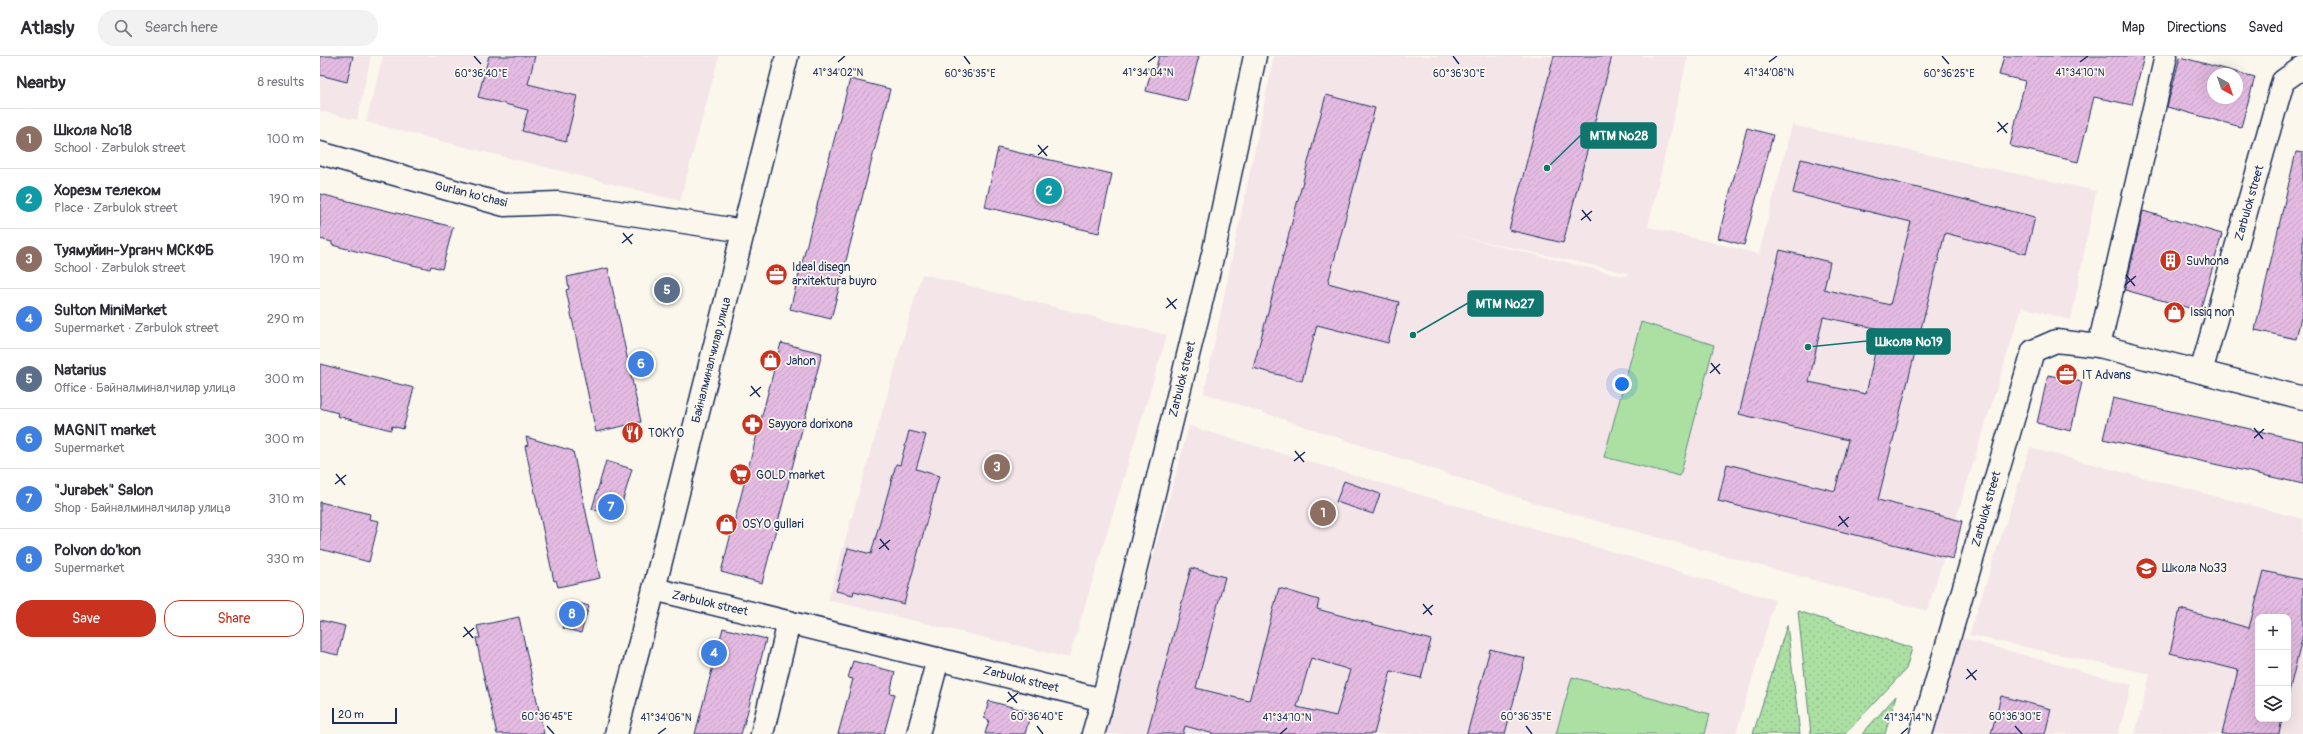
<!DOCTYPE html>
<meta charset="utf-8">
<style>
body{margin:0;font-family:Pangolin,sans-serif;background:#f2f2f3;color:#2b2b33}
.controls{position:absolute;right:12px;bottom:12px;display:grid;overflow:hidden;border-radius:8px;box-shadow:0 4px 16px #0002}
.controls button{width:36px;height:36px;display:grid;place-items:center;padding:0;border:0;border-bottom:1px solid #e1e1e2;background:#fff;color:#2b2b33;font:20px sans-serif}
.compass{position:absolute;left:1887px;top:12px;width:36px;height:36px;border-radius:50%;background:#fff;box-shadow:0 4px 16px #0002;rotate:140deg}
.scale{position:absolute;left:12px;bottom:10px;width:65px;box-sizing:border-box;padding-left:4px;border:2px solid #1b2f5e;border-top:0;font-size:11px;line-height:14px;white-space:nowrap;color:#1b2f5e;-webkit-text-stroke:3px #fbf7ec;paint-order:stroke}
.you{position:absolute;left:1302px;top:328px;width:14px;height:14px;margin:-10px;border:3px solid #fff;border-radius:50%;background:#1a73e8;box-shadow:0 0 0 6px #1a73e833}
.badge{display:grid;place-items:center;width:26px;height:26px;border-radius:50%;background:#c8321e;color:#fff;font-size:13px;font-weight:700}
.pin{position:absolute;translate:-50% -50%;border:2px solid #fff;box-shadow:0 1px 4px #0006}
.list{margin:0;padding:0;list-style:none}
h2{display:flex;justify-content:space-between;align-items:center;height:52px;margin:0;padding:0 16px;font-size:17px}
h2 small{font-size:13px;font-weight:400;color:#7c7c81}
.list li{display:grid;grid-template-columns:26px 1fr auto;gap:12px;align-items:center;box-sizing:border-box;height:60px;padding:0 16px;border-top:1px solid #e1e1e2}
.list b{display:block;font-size:15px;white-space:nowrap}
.list p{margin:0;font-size:13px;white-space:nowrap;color:#7c7c81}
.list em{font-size:13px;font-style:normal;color:#7c7c81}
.actions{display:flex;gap:8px;padding:12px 16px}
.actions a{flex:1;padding:9px 0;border:1px solid #c8321e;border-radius:16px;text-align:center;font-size:14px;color:#c8321e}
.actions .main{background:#c8321e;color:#fff}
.icon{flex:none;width:22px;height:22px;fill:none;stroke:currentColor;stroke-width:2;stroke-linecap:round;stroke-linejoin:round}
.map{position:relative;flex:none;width:1983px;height:678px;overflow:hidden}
header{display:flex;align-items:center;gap:24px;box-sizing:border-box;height:56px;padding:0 20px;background:#fff;border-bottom:1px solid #e1e1e2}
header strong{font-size:19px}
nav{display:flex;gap:22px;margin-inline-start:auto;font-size:14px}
.search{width:280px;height:36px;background:#f2f2f3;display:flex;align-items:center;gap:10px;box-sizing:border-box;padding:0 14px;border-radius:16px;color:#7c7c81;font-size:15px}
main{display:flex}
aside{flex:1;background:#fff}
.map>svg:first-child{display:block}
.built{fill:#f4e5e9;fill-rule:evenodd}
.grass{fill:url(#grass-dots);stroke:#638880}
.pitch{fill:#abe0a2;stroke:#638880}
.building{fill:url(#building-hatch);stroke:#1b2f5e;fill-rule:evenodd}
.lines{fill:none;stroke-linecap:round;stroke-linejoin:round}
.minor-casing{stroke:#1b2f5e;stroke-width:25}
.tertiary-casing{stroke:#1b2f5e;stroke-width:25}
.minor{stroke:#fbf7ec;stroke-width:22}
.tertiary{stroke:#fbf7ec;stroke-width:22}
.ticks{fill:none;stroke:#1b2f5e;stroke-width:1.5}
.labels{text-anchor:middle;stroke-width:3.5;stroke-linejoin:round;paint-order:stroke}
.street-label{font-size:12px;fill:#1b2f5e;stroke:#fbf7ec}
.poi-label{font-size:12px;fill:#1b2f5e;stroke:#fbf7ec;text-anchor:start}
.ticks-label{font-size:10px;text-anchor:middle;fill:#1b2f5e;stroke:#fbf7ec;stroke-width:3.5;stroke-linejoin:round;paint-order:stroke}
.leader{fill:none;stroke:#0f766e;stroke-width:1.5}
.callout-dot{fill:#0f766e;stroke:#fbf7ec;stroke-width:1.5}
.callout{fill:#0f766e;stroke:#0f766e;stroke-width:1.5}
.callout-label{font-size:13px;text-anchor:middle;font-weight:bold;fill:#fff}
</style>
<header>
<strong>Atlasly</strong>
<div class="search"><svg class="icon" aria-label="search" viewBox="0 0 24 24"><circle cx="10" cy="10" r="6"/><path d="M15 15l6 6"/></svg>Search here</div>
<nav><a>Map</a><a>Directions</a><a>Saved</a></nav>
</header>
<main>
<aside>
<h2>Nearby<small>8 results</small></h2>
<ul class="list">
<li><span class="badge" style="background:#8d6e63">1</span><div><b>Школа №18</b><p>School · Zarbulok street</p></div><em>100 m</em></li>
<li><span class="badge" style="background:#0f9aa8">2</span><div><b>Хорезм телеком</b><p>Place · Zarbulok street</p></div><em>190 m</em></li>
<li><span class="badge" style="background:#8d6e63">3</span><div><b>Туямуйин-Урганч МСКФБ</b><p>School · Zarbulok street</p></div><em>190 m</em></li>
<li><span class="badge" style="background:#3f7fe0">4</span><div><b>Sulton MiniMarket</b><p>Supermarket · Zarbulok street</p></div><em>290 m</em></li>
<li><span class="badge" style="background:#5c6f8a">5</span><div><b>Natarius</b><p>Office · Байналминалчилар улица</p></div><em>300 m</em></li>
<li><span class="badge" style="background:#3f7fe0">6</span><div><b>MAGNIT market</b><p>Supermarket</p></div><em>300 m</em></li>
<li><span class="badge" style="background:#3f7fe0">7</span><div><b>&quot;Jurabek&quot; Salon</b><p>Shop · Байналминалчилар улица</p></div><em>310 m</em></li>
<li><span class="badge" style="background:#3f7fe0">8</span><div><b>Polvon do'kon</b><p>Supermarket</p></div><em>330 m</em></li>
</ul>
<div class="actions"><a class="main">Save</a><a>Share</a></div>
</aside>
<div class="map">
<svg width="1983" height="678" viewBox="0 0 1983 678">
<defs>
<pattern id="grass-dots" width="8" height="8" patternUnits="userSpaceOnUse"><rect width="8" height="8" fill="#abe0a2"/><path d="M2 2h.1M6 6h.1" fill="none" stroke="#93c08e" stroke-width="1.8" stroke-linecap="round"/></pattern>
<pattern id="building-hatch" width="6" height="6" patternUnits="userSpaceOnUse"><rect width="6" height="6" fill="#e5bbe2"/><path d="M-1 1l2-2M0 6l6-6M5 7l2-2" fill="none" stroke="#c4a1c4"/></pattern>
</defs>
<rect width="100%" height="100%" fill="#fbf7ec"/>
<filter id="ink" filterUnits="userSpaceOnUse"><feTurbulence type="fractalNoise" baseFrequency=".025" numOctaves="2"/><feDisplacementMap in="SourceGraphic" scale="8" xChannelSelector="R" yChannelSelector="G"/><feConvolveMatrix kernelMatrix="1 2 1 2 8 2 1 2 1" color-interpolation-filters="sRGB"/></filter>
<g filter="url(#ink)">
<g class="built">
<polygon points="0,0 51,0 37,64 0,55"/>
<polygon points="63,0 399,0 360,145 46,66"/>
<path d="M954,0H1368L1328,171L1439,198L1472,69L1776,135L1751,264L1702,251L1607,555L1230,452L884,337ZM1129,178L1308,217L1307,221Z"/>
<polygon points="602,218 847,279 749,602 508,544"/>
<polygon points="869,370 1455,544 1416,678 784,678"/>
<path d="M1710,392L1983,463V678H1815L1830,618L1649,579ZM1938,561H1968V663H1938Z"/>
<polygon points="1635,580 1812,629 1798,678 1609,678"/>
</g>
<g class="grass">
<polygon points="1478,555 1592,592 1586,613 1525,678 1491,678"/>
<polygon points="1467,569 1480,678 1433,678"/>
<polygon points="1576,640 1565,678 1542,678"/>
</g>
<g class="pitch">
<polygon points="1321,266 1394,289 1360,420 1284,401"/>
<polygon points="1252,621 1390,658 1385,678 1236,678"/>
</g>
<g class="building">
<polygon points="0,0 33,0 27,26 0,19"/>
<polygon points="169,0 215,0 208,28 257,40 246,86 202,75 208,54 158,41"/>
<polygon points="839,0 879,0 867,45 826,35 831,15 835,15"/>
<polygon points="1234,0 1292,0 1243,187 1189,174"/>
<polygon points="1684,0 1824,0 1812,49 1774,41 1758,106 1690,90 1705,25 1679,19"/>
<path d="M1860,1L1935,21L1921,71L1847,51ZM1893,18H1917V42H1893Z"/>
<polygon points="530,23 570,33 511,263 470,253"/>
<polygon points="1006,39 1055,52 1008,227 1079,246 1068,287 997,269 982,325 933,312"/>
<polygon points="1427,72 1453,79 1424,189 1398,182"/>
<polygon points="678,92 792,118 779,177 665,151"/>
<polygon points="1976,96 1983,97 1983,253 1976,283 1935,274"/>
<path d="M1481,103L1715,161L1706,198L1625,177L1558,444L1642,465L1633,503L1398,445L1407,408L1515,435L1528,384L1419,358L1460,194L1510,206L1504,233L1570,249L1591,166L1473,137ZM1503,261L1560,273L1546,338L1489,326Z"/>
<polygon points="0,138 133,171 122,213 111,210 110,213 75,205 12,189 12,186 0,183"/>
<polygon points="1823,155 1902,178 1880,255 1805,234"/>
<polygon points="288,212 321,366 276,376 246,234 249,233 247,221"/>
<polygon points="461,287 502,297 442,527 401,516"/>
<polygon points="0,308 94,332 83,373 72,370 71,374 36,365 17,360 18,357 0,352"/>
<polygon points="1728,319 1762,326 1751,375 1717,367"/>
<polygon points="1793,342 1983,385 1983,428 1783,383"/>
<polygon points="589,375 606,379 596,413 619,420 584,548 534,535 533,539 516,535 528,492 551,498 576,408 580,409"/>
<polygon points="206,381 253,395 280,522 238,531 236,524 234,525 205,390 208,389"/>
<polygon points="286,405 312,413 298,461 272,453"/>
<polygon points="1024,425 1060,438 1053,458 1016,446"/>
<polygon points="0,446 50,458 49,463 59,465 49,506 0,493"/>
<path d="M871,512L905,521L876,632L929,645L959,532L999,544L997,553L1111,584L1101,622L1071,615L1054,678H894L865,670L863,678H827ZM991,602L1030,614L1016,660L977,651Z"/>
<polygon points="1944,515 1983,524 1983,579 1968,640 1968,561 1938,561 1938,663 1962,663 1959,678 1902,678 1918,614 1850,597 1860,553 1929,572"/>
<polygon points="251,545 269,550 261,577 243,572"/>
<polygon points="199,561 224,678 177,678 163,617 156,582 160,582 157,570"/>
<polygon points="0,564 25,570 18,599 0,595"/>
<polygon points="403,572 446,583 427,658 421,678 375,678"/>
<polygon points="1170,593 1205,602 1185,678 1147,678"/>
<polygon points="533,605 575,616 570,637 575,638 564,678 518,678 533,623 528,622"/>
<polygon points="1681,640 1731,653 1725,678 1671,678"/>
<polygon points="669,645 711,656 705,678 665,678 669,664 664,662"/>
</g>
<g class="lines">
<defs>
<g id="minor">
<polyline points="0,97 184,149 238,147 424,175"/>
<polyline points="1779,290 1846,0"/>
<polyline points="1881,316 1963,25 1983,11"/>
<polyline points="334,533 783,644 773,678"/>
<polyline points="783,644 894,194 935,0"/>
<polyline points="442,678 469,566"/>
<polyline points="598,678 618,603"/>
<polyline points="1601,678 1713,295 1736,285 1779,290 1983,342"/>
</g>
<polyline id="tertiary" points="296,678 334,533 467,0"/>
</defs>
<use href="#minor" class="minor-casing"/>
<use href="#tertiary" class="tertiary-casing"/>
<use href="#minor" class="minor"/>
<use href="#tertiary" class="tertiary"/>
</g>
</g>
<path class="ticks" d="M154,0L161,8M644,0L650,8M1133,0L1139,8M1622,0L1629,8M518,6L525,0M828,6L836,0M1449,6L1457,0M1760,6L1768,0M1678,66L1687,77M1677,76L1688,67M718,89L727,100M718,99L728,90M1262,154L1271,165M1261,164L1272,155M303,177L312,188M302,187L313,178M1806,219L1815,230M1805,229L1816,220M847,242L856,253M846,252L857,243M1391,307L1400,318M1390,317L1400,308M431,330L440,341M430,340L441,331M1934,372L1943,383M1934,382L1944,373M975,395L984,406M974,405L985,396M16,418L25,429M15,428L26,419M1519,460L1528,471M1518,470L1529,461M560,483L569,494M559,493L570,484M1103,548L1112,559M1103,558L1113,549M144,571L153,582M143,581L154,572M1647,613L1656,624M1646,623L1657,614M688,636L697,647M687,646L698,637M227,670L234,678M717,670L723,678M1206,670L1212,678M1695,670L1702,678M338,678L346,672M960,678L967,672M1581,678L1588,672"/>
<defs>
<symbol id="building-disc" viewBox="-11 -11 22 22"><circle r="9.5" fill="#c8321e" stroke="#fbf7ec"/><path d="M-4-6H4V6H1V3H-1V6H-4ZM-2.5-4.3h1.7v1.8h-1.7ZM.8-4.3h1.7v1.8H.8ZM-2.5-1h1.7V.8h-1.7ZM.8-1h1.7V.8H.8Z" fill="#fff"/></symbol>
<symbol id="office-disc" viewBox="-11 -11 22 22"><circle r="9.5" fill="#c8321e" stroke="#fbf7ec"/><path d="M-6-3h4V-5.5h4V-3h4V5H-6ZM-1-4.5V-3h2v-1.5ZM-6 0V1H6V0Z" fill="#fff"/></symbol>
<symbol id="shop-disc" viewBox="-11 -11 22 22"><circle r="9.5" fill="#c8321e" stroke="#fbf7ec"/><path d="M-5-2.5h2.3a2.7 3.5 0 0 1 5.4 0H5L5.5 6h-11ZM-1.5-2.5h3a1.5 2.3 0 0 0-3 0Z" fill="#fff"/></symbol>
<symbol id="pharmacy-disc" viewBox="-11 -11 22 22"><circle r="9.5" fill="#c8321e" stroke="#fbf7ec"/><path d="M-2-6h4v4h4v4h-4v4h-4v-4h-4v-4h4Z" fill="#fff"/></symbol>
<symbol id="restaurant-disc" viewBox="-11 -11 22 22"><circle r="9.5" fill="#c8321e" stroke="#fbf7ec"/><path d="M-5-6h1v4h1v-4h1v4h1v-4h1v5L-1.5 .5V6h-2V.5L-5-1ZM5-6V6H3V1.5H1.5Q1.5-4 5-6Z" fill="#fff"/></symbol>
<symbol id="supermarket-disc" viewBox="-11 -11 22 22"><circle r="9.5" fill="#c8321e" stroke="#fbf7ec"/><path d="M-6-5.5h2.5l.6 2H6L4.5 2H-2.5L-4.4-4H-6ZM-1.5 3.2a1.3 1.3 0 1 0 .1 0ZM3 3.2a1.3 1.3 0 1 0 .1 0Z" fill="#fff"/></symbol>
<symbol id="school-disc" viewBox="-11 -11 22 22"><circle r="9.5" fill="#c8321e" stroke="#fbf7ec"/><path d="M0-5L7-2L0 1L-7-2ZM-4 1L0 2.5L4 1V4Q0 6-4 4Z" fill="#fff"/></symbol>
</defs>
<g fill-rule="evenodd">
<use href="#building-disc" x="1838" y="192" width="25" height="25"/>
<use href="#office-disc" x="444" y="206" width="25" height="25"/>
<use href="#shop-disc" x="1842" y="244" width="25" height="25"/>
<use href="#shop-disc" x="438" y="292" width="25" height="25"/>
<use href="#office-disc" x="1734" y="306" width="25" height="25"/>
<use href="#pharmacy-disc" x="420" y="356" width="25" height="25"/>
<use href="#restaurant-disc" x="300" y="364" width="25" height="25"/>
<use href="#supermarket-disc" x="408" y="406" width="25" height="25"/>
<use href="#shop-disc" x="394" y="456" width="25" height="25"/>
<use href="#school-disc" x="1814" y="500" width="25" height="25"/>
</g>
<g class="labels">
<g class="street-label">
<text transform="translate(151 138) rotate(14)" y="4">Gurlan ko'chasi</text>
<text transform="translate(1929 147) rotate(-74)" y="4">Zarbulok street</text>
<text transform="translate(391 304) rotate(-76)" y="4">Байналминалчилар улица</text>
<text transform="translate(862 323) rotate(-76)" y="4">Zarbulok street</text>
<text transform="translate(1666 453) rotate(-74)" y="4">Zarbulok street</text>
<text transform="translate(390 547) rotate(13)" y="4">Zarbulok street</text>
<text transform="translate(701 623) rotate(14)" y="4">Zarbulok street</text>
</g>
<g class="poi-label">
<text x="1866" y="209">Suvhona</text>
<text x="472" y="215">Ideal disegn<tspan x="472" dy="14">arxitektura buyro</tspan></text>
<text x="1870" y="260">Issiq non</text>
<text x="466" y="309">Jahon</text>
<text x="1762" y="323">IT Advans</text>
<text x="448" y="372">Sayyora dorixona</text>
<text x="328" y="381">TOKYO</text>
<text x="436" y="423">GOLD market</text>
<text x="422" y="472">OSYO gullari</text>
<text x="1842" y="516">Школа №33</text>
</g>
</g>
<g class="ticks-label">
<text x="518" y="20">41°34'02"N</text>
<text x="828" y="20">41°34'04"N</text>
<text x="1449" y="20">41°34'08"N</text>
<text x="1760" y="20">41°34'10"N</text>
<text x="650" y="21">60°36'35"E</text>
<text x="1139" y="21">60°36'30"E</text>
<text x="161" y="21">60°36'40"E</text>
<text x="1629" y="21">60°36'25"E</text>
<text x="227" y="664">60°36'45"E</text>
<text x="717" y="664">60°36'40"E</text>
<text x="1206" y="664">60°36'35"E</text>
<text x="1695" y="664">60°36'30"E</text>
<text x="346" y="665">41°34'06"N</text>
<text x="967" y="665">41°34'10"N</text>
<text x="1588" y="665">41°34'14"N</text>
</g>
<path class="leader" d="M1227 112L1261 79M1093 279L1148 247M1488 291L1547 285"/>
<g class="callout-dot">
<circle cx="1227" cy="112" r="4"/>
<circle cx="1093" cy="279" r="4"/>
<circle cx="1488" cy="291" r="4"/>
</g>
<g class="callout">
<rect x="1261" y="67" width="75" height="25" rx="4"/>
<rect x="1148" y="235" width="75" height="25" rx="4"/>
<rect x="1547" y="273" width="83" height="25" rx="4"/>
</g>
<g class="callout-label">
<text x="1299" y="84">MTM №28</text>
<text x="1185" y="252">MTM №27</text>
<text x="1589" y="290">Школа №19</text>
</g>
</svg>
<div class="controls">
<button>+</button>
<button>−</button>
<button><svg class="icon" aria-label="layers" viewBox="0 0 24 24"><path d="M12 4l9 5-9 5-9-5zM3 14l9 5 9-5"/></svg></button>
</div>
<svg class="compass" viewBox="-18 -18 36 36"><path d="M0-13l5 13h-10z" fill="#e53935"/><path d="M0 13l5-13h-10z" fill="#7c7c81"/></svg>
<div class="scale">20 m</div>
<div class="you"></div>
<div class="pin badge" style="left:1003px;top:457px;background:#8d6e63">1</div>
<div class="pin badge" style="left:729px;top:135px;background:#0f9aa8">2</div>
<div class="pin badge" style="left:677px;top:411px;background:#8d6e63">3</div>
<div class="pin badge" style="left:394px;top:597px;background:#3f7fe0">4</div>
<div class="pin badge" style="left:347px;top:234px;background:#5c6f8a">5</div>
<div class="pin badge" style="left:321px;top:308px;background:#3f7fe0">6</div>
<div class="pin badge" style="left:291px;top:451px;background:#3f7fe0">7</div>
<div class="pin badge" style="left:252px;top:558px;background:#3f7fe0">8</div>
</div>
</main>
